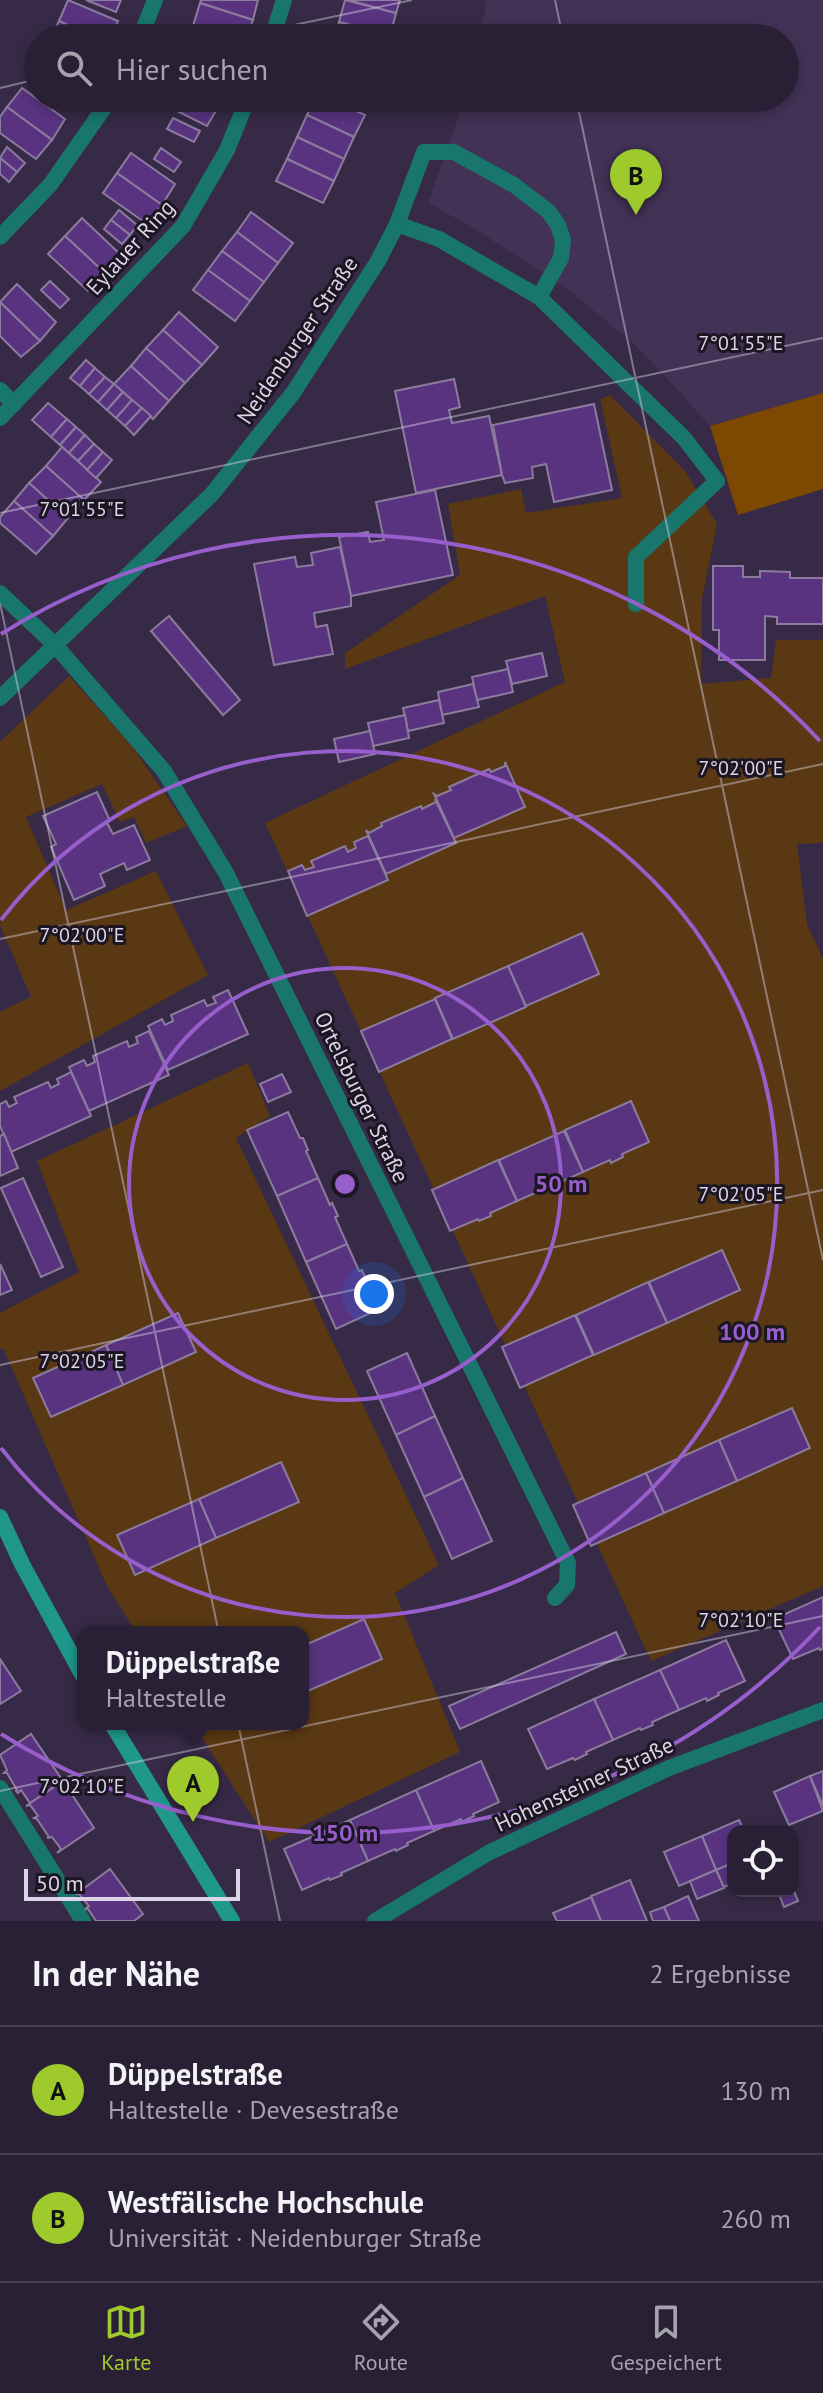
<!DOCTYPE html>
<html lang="de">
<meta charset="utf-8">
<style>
body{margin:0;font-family:"PT Sans",sans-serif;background:#352d41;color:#f1f3f6}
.controls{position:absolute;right:24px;bottom:24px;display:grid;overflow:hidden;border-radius:16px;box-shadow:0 4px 12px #0003}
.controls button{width:72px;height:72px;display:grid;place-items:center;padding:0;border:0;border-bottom:2px solid #453e50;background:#292035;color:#f1f3f6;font:40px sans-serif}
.scale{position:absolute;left:24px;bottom:20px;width:216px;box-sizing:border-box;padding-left:8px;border:4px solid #dcd4e7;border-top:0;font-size:22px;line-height:28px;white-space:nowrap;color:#dcd4e7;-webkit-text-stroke:6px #1c1623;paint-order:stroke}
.you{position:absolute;left:374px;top:1294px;width:28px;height:28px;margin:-20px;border:6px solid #fff;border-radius:50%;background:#1a73e8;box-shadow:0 0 0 12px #1a73e833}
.badge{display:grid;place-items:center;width:52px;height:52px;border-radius:50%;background:#9fca2c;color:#111;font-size:26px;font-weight:700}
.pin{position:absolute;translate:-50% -66px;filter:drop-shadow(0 2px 4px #0008)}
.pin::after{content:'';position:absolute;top:42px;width:28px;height:24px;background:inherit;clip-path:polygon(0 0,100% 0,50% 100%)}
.popup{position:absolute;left:77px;top:1626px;width:232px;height:104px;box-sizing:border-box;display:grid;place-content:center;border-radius:16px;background:#292035;filter:drop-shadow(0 2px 6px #0005);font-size:26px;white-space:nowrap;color:#a5a3ad}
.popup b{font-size:30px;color:#f1f3f6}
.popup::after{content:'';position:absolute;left:50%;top:100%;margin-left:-16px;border:16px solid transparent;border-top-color:#292035}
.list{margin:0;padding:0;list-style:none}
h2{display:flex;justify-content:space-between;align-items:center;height:104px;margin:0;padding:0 32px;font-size:34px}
h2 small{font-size:26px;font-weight:400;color:#a5a3ad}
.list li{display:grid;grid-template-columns:52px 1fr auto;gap:24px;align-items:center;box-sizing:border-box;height:128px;padding:0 32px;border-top:2px solid #453e50}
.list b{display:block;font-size:30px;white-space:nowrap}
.list p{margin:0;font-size:26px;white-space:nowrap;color:#a5a3ad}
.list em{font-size:26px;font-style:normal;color:#a5a3ad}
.icon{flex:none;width:44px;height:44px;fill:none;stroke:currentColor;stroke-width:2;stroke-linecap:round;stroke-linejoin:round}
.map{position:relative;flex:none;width:823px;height:1921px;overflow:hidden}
.search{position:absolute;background:#292035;box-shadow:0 4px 12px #0003;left:24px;right:24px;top:24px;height:88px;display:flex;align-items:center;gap:20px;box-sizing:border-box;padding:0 28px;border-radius:44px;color:#a5a3ad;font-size:30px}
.sheet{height:360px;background:#292035}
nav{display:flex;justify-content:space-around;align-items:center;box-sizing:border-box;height:112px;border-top:2px solid #453e50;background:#292035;font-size:22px;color:#a5a3ad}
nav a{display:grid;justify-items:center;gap:4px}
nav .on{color:#9fca2c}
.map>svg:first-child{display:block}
.built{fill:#423256}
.green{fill:#5a3813}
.forest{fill:#7d4802}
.building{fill:#593380;stroke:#8b7c9e;stroke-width:2}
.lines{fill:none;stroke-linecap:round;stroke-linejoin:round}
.lane{stroke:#18766c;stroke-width:16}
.street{stroke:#18766c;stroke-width:16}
.secondary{stroke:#1f988b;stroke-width:16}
.ticks{fill:none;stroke:#dcd4e7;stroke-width:2;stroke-opacity:0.45}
.ring{fill:none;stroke:#985ecb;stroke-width:4}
.labels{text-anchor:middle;stroke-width:6;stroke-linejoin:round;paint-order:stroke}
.street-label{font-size:22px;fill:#dcd4e7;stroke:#1c1623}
.ticks-label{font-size:20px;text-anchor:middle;fill:#dcd4e7;stroke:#1c1623;stroke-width:6;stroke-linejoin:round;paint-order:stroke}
.centre{fill:#985ecb;stroke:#1c1623;stroke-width:4}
.ring-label{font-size:24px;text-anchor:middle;font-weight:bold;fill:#985ecb;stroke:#1c1623;stroke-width:6;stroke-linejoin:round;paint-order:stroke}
</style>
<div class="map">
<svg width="823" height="1921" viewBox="0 0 823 1921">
<rect width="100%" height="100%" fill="#372a47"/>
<polygon class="built" points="487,0 823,0 823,393 710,426 665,376 633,343 566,288 472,227 428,203 465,98 785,98 785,38 479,38"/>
<g class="green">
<polygon points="610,395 685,471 717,524 702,599 701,684 771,678 776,640 823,640 823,843 797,844 807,924 823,959 823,1586 651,1661 265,823 565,682 545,596 345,669 345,653 460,575 448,504 521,489 526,513 622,498 600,399"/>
<polygon points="69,676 131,745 187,826 146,843 134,817 120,822 102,784 26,817 66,910 156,871 208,975 0,1091 0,1012 31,997 0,925 0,742"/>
<polygon points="248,1063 270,1116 236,1138 439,1565 395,1593 460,1752 269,1842 193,1724 303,1724 303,1632 136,1632 107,1586 4,1350 0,1348 0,1313 79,1272 37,1161"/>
</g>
<polygon class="forest" points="823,393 823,489 738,515 710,426"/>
<g class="building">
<polygon points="68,0 118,21 110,38 95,38 59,21"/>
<polygon points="86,0 121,0 116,12"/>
<polygon points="201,0 258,0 253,20 200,3"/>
<polygon points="345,0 396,13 390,36 339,22"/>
<polygon points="348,0 400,0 396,13"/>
<polygon points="200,3 253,20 246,38 230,38 193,26"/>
<polygon points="59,21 95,38 51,38"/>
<polygon points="339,22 390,36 389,38 335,38"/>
<polygon points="22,88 65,119 52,140 7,107"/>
<polygon points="161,98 207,98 220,104 207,126 159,102"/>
<polygon points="315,98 328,98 365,115 354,137 307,115"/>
<polygon points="7,107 52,140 36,159 0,133 0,117"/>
<polygon points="307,115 354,137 344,159 297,137"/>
<polygon points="173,118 200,131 194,142 167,129"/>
<polygon points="297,137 344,159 334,181 287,159"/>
<polygon points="7,147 25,163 17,172 0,158"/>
<polygon points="161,148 181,162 174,172 154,159"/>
<polygon points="131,153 175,184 162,205 117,173"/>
<polygon points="0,158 17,172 9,182 0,174"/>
<polygon points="287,159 334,181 323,203 276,181"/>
<polygon points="117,173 162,205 147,224 103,193"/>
<polygon points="119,210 137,225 130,235 111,220"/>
<polygon points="251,212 293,243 278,263 237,232"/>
<polygon points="82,218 121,255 106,274 65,236"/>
<polygon points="111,220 130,235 122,244 104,229"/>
<polygon points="237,232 278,263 264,282 222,251"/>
<polygon points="65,236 106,274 88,291 48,254"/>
<polygon points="222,251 264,282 250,301 208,270"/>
<polygon points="208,270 250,301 235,321 193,290"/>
<polygon points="50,281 69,299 60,308 41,290"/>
<polygon points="17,284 56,322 40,341 0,302"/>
<polygon points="0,302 40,341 21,357 0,336"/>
<polygon points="179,312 218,347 202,365 163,330"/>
<polygon points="163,330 202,365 185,383 146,348"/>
<polygon points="146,348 185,383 169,401 131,366"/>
<polygon points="86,360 95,368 80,386 70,378"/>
<polygon points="131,366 169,401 153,419 114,384"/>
<polygon points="95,368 105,377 89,394 80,386"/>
<polygon points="105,377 114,384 98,402 89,394"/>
<polygon points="454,379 460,407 449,410 452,423 489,416 502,475 416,493 395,391"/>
<polygon points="114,384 123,392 107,410 98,402"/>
<polygon points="123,392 132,400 116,418 107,410"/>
<polygon points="132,400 142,408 125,426 116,418"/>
<polygon points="48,403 67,419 51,437 32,420"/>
<polygon points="594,404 612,490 554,502 546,464 532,467 533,478 505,483 502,475 493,425"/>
<polygon points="142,408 151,416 134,435 125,426"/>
<polygon points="67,419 76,427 60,445 51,437"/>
<polygon points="76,427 85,435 69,453 60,445"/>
<polygon points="85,435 94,444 78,461 69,453"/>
<polygon points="94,444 103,452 87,470 78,461"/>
<polygon points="62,447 101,482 84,500 46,466"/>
<polygon points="103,452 112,460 96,478 87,470"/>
<polygon points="46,466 84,500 68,518 29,483"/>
<polygon points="29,483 68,518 53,536 14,501"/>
<polygon points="435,490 453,575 351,596 339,537 368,532 370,542 384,540 376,502"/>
<polygon points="14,501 53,536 36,554 0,523 0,517"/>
<polygon points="340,547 351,596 351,606 314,613 316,627 327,625 333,654 274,665 254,564 295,557 297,567 313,565 311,553"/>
<polygon points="713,566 743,566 743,577 760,577 760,571 790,572 790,578 823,578 823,624 777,624 777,617 765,616 765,660 719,660 719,630 713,630"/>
<polygon points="169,616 240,700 223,715 151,631"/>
<polygon points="542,653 547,676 512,684 506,661"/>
<polygon points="508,669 513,692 477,700 472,677"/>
<polygon points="473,684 479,707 442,715 438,692"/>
<polygon points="439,700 444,723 408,731 403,708"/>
<polygon points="405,715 409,738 373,746 368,723"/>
<polygon points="370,731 375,754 339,762 334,739"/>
<polygon points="505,762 525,807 454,838 434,794 437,796 451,790 449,787 489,769 491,772 505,766"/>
<polygon points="97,792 110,821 107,823 113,834 134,825 150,860 127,870 124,863 100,874 105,886 74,900 51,847 56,844 43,816"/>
<polygon points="435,799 456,843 386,874 366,830 369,833 382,826 381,823 421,806 422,809 436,802"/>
<polygon points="368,836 388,880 307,916 288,871 302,865 305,870 314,867 311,861 345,846 348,852 356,848 354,842"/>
<polygon points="582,933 599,974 526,1006 508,966"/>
<polygon points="508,966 526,1007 453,1039 435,998"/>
<polygon points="228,990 248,1034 168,1070 148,1026 162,1019 165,1025 173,1021 171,1015 204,1000 207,1006 216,1003 213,997"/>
<polygon points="435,999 452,1039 379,1072 361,1031"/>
<polygon points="149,1031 169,1075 89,1111 69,1067 84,1060 87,1066 95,1062 93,1056 127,1041 129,1047 138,1043 136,1037"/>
<polygon points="71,1072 91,1116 11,1152 0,1126 0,1104 6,1101 9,1107 17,1103 14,1097 48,1082 51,1088 59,1084 57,1079"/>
<polygon points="282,1074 291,1092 268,1102 260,1084"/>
<polygon points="631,1101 649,1142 622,1154 623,1157 611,1163 610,1160 583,1172 565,1130"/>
<polygon points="288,1112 300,1138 303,1138 308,1150 306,1151 318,1178 277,1196 247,1130"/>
<polygon points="564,1131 583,1172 556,1184 557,1186 545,1192 544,1189 517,1201 499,1160"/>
<polygon points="4,1134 18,1168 0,1176 0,1136"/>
<polygon points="498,1160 517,1201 490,1213 491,1216 479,1221 478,1219 450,1231 432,1190"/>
<polygon points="23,1178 63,1267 41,1277 1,1188"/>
<polygon points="318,1178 330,1205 332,1203 338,1216 335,1217 347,1244 306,1262 277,1196"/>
<polygon points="347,1244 359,1271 362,1270 367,1282 364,1283 377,1310 336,1329 306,1262"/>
<polygon points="722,1250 740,1290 667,1323 649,1282"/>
<polygon points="0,1264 12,1290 0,1295"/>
<polygon points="648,1282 667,1323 594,1355 576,1315"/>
<polygon points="178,1313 196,1352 123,1385 106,1345"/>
<polygon points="575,1315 593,1355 520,1388 502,1347"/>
<polygon points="106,1345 123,1385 51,1417 33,1378"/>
<polygon points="407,1353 435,1416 396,1435 367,1371"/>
<polygon points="792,1408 810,1448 737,1481 719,1440"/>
<polygon points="435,1416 463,1478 424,1497 396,1435"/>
<polygon points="719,1440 737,1481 664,1513 646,1473"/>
<polygon points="281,1462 299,1502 216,1538 199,1499"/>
<polygon points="646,1473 664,1513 591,1546 573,1505"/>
<polygon points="463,1478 492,1541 452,1559 424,1497"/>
<polygon points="199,1499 216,1538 135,1575 117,1535"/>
<polygon points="823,1597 823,1649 820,1650 819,1648 793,1659 774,1619"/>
<polygon points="364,1619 382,1659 303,1693 303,1646"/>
<polygon points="616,1632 626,1654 460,1729 449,1706"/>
<polygon points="726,1640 745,1681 718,1693 719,1695 707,1701 706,1698 679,1710 660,1670"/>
<polygon points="0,1659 21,1691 0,1704"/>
<polygon points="660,1670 679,1710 652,1722 653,1725 641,1730 640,1728 613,1740 594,1699"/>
<polygon points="594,1699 613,1740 586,1752 587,1754 575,1760 573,1758 547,1769 528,1729"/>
<polygon points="31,1734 63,1781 30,1803 21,1790 18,1793 16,1791 17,1790 7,1773 4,1773 7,1770 0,1755"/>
<polygon points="481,1761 499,1802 473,1814 474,1816 462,1822 461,1819 434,1831 416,1790"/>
<polygon points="823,1771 823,1806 810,1776"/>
<polygon points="810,1776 823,1811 789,1825 774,1792"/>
<polygon points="63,1781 94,1828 57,1853 61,1849 52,1837 47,1838 49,1837 37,1819 34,1818 38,1816 30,1805 26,1806"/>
<polygon points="416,1790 434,1831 407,1843 408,1845 396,1851 395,1849 368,1861 350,1820"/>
<polygon points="350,1820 368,1861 341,1873 342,1875 330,1880 329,1878 302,1890 284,1849"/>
<polygon points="739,1820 744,1831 733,1831 733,1863 716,1870 702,1836"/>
<polygon points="702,1836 716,1870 679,1886 664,1852"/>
<polygon points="733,1863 733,1883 724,1887 716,1870"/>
<polygon points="110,1869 143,1914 134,1921 96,1921 88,1909 85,1909 89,1906 79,1894 75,1895"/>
<polygon points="716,1870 724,1888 697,1899 690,1881"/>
<polygon points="630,1880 647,1921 601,1921 591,1896"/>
<polygon points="793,1889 798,1901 784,1907 778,1892 793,1891"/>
<polygon points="688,1896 699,1921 670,1921 664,1907"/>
<polygon points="591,1897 601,1921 557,1921 553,1913"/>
<polygon points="664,1907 670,1921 653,1921 650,1912"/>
</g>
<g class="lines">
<g class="lane">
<polyline points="539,297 561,258 563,240 558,225 549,212 514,185 454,152 424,152 397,224 439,239 539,297 684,438 717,481 636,557 636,604"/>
<polyline points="0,1788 83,1921"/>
</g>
<g class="street">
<polyline points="140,38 155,0"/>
<polyline points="272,38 284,0"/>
<polyline points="0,237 50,185 111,98"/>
<polyline points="0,390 14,404"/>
<polyline points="0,418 183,226 227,150 248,98"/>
<polyline points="0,593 55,645 164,771 226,873 568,1563 567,1585 555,1598"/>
<polyline points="0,698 212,494 293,393 378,261 397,224"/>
<polyline points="375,1921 490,1852 669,1768 823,1710"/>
</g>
<g class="secondary">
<polyline points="0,1517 22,1564 83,1676"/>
<polyline points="112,1724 232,1921"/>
</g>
</g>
<path class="ticks" d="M555,0L563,38M233,38L412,0M0,88L38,79M576,98L823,1260M0,513L823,338M0,603L280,1921M0,939L823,764M0,1365L823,1190M0,1791L823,1616"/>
<g class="ring">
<circle cx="345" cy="1184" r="216"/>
<path d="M1 920A433 433 0 1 1 1 1448"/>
<path d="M820 1627A649 649 0 0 1 1 1734M1 634A649 649 0 0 1 820 741"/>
</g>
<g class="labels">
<g class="street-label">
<text transform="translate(130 247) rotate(-48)" y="8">Eylauer Ring</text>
<text transform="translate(297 340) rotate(-56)" y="8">Neidenburger Straße</text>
<text transform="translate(362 1097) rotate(64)" y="8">Ortelsburger Straße</text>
<text transform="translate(584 1784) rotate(-25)" y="8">Hohensteiner Straße</text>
</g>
</g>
<g class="ticks-label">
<text x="741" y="350">7°01'55"E</text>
<text x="82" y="516">7°01'55"E</text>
<text x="741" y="775">7°02'00"E</text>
<text x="82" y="942">7°02'00"E</text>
<text x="741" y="1201">7°02'05"E</text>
<text x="82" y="1368">7°02'05"E</text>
<text x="741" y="1627">7°02'10"E</text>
<text x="82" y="1793">7°02'10"E</text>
</g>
<circle cx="345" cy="1184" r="12" class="centre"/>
<g class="ring-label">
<text x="561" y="1192">50 m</text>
<text x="752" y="1340">100 m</text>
<text x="345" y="1841">150 m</text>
</g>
</svg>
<div class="controls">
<button><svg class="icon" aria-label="locate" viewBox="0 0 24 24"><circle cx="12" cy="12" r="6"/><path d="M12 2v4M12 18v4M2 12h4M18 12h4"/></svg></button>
</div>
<div class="scale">50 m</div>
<div class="you"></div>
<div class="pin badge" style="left:193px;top:1822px">A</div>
<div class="popup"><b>Düppelstraße</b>Haltestelle</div>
<div class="pin badge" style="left:636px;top:215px">B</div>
<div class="search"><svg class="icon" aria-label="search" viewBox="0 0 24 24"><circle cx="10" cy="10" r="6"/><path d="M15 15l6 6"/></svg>Hier suchen</div>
</div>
<section class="sheet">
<h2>In der Nähe<small>2 Ergebnisse</small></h2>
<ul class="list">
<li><span class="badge">A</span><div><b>Düppelstraße</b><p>Haltestelle · Devesestraße</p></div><em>130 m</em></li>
<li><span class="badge">B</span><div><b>Westfälische Hochschule</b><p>Universität · Neidenburger Straße</p></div><em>260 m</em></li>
</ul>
</section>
<nav>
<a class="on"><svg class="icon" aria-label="map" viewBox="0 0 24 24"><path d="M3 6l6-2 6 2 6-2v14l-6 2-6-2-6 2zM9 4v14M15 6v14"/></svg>Karte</a>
<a><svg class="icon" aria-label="directions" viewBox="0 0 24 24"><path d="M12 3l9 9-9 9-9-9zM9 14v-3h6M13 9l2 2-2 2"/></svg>Route</a>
<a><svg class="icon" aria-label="saved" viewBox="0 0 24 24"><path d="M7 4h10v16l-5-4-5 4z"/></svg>Gespeichert</a>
</nav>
